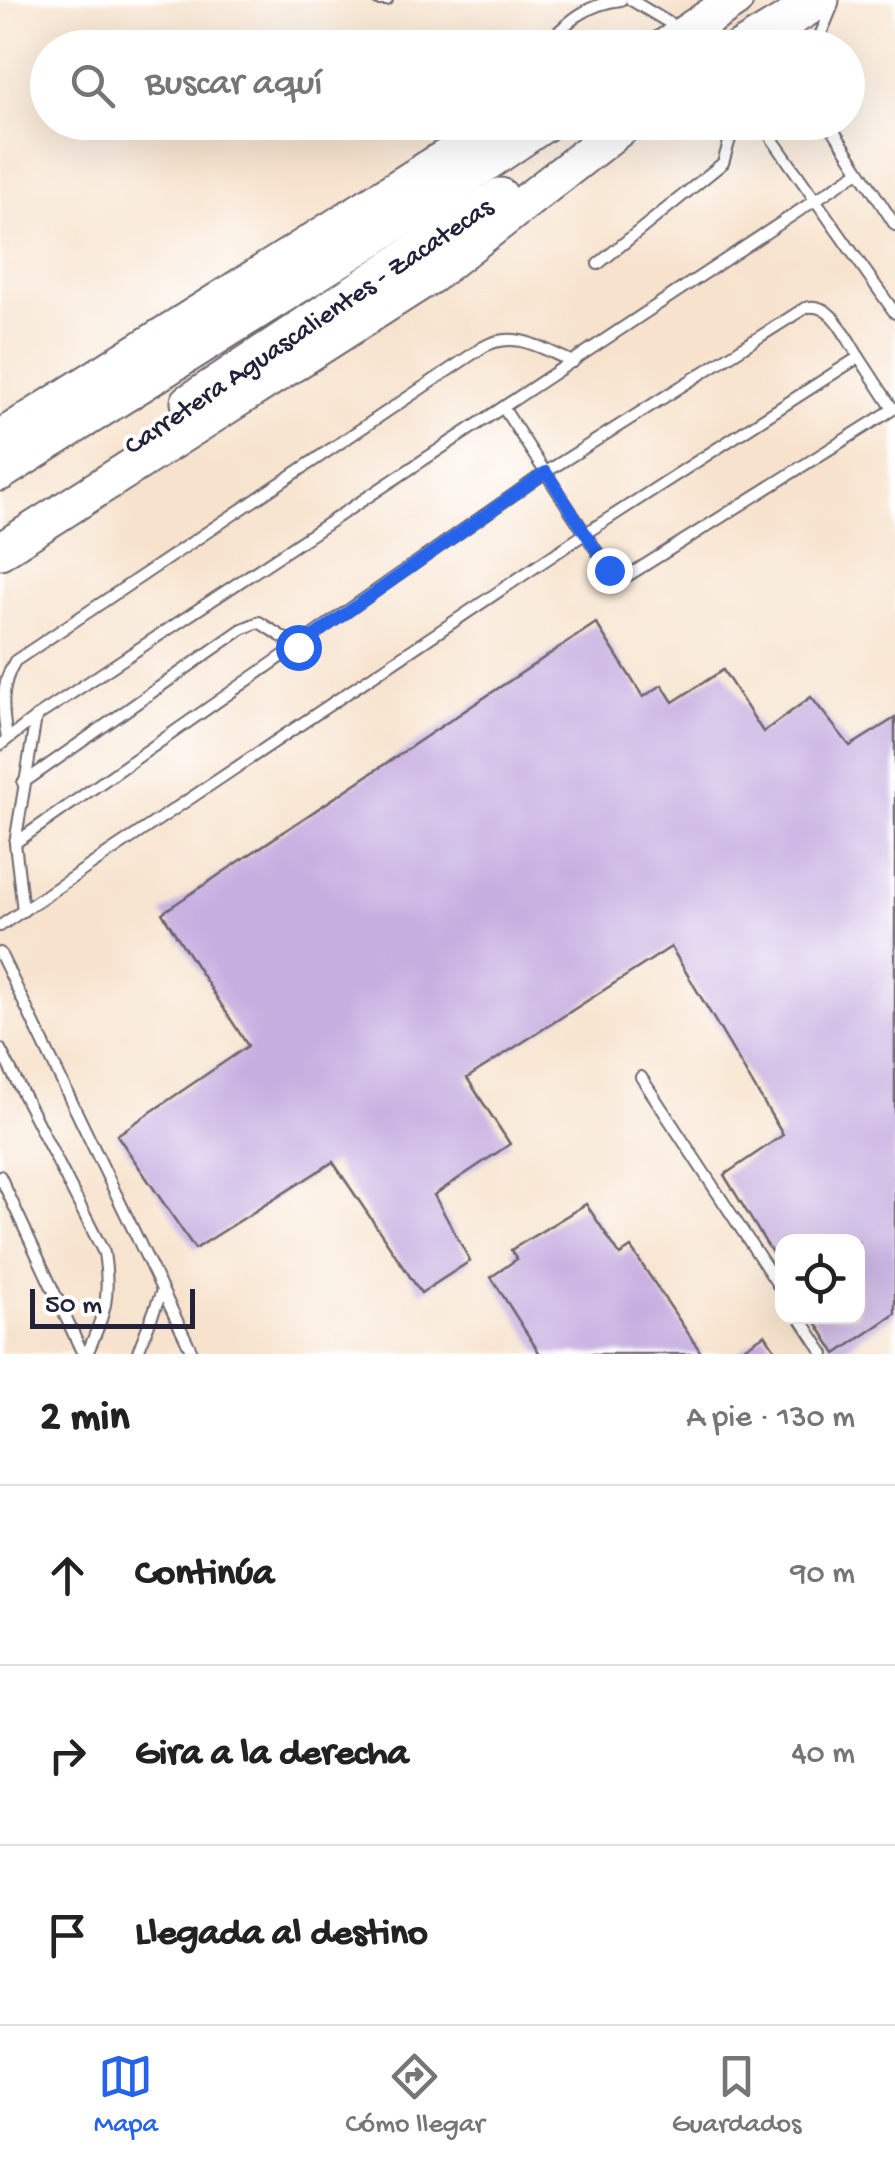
<!DOCTYPE html>
<html lang="es">
<meta charset="utf-8">
<style>
body{margin:0;font-family:"Gochi Hand",sans-serif;background:#f2f2f2;color:#222}
.controls{position:absolute;right:30px;bottom:30px;display:grid;overflow:hidden;border-radius:20px;box-shadow:0 10px 40px #0002}
.controls button{width:90px;height:90px;display:grid;place-items:center;padding:0;border:0;border-bottom:2px solid #e0e0e0;background:#fff;color:#222;font:50px sans-serif}
.scale{position:absolute;left:30px;bottom:25px;width:165px;box-sizing:border-box;padding-left:10px;border:5px solid #22223b;border-top:0;font-size:28px;line-height:35px;white-space:nowrap;color:#22223b;-webkit-text-stroke:8px #fff;paint-order:stroke}
.stop{position:absolute;width:30px;height:30px;margin:-22px;border:8px solid #2563eb;border-radius:50%;background:#fff}
.stop.end{background:#2563eb;border-color:#fff;box-shadow:0 2px 10px #0008}
.list{margin:0;padding:0;list-style:none}
h2{display:flex;justify-content:space-between;align-items:center;height:130px;margin:0;padding:0 40px;font-size:42px}
h2 small{font-size:32px;font-weight:400;color:#767676}
.list li{display:grid;grid-template-columns:65px 1fr auto;gap:30px;align-items:center;box-sizing:border-box;height:180px;padding:0 40px;border-top:2px solid #e0e0e0}
.list b{display:block;font-size:38px;white-space:nowrap}
.list em{font-size:32px;font-style:normal;color:#767676}
.icon{flex:none;width:55px;height:55px;fill:none;stroke:currentColor;stroke-width:2;stroke-linecap:round;stroke-linejoin:round}
.map{position:relative;flex:none;width:895px;height:1354px;overflow:hidden}
.search{position:absolute;background:#fff;box-shadow:0 10px 40px #0002;left:30px;right:30px;top:30px;height:110px;display:flex;align-items:center;gap:25px;box-sizing:border-box;padding:0 35px;border-radius:55px;color:#767676;font-size:38px}
.sheet{height:670px;background:#fff}
nav{display:flex;justify-content:space-around;align-items:center;box-sizing:border-box;height:140px;border-top:2px solid #e0e0e0;background:#fff;font-size:28px;color:#767676}
nav a{display:grid;justify-items:center;gap:5px}
nav .on{color:#2563eb}
.map>svg:first-child{display:block}
.building{fill:#c6aee0}
.lines{fill:none;stroke-linecap:round;stroke-linejoin:round}
.lane-casing{stroke:#6d666e;stroke-width:14}
.highway-casing{stroke:#6d666e;stroke-width:39}
.lane{stroke:#fff;stroke-width:10}
.highway{stroke:#fff;stroke-width:35}
.route{stroke:#2563eb;stroke-width:12}
.labels{text-anchor:middle;stroke-width:8;stroke-linejoin:round;paint-order:stroke}
.street-label{font-size:28px;fill:#22223b;stroke:#fff}
</style>
<div class="map">
<svg width="895" height="1354" viewBox="0 0 895 1354">
<rect width="100%" height="100%" fill="#fff"/>
<filter id="ink" filterUnits="userSpaceOnUse"><feTurbulence type="fractalNoise" baseFrequency=".01" numOctaves="2"/><feDisplacementMap in="SourceGraphic" scale="20" xChannelSelector="R" yChannelSelector="G"/><feConvolveMatrix kernelMatrix="1 2 1 2 8 2 1 2 1" color-interpolation-filters="sRGB"/></filter>
<filter id="wash" filterUnits="userSpaceOnUse"><feTurbulence type="fractalNoise" baseFrequency=".0048" numOctaves="4" result="noise"/><feDisplacementMap in="SourceGraphic" scale="40" xChannelSelector="R" yChannelSelector="G"/><feGaussianBlur stdDeviation="2.25" result="paint"/><feColorMatrix in="noise" values="0 0 0 0 0 0 0 0 0 0 0 0 0 0 0 0 0 1.4 0 .05"/><feComposite in="paint" operator="in"/></filter>
<g filter="url(#wash)">
<rect width="100%" height="100%" fill="#f7e3cd"/>
<g id="blocks">
<g class="building">
<polygon points="596,623 643,697 662,685 673,702 723,670 763,732 811,697 850,746 895,718 895,1314 836,1354 812,1316 858,1316 858,1242 782,1242 782,1269 724,1175 783,1135 671,947 467,1078 510,1144 434,1195 470,1261 421,1293 333,1162 195,1249 117,1135 248,1046 162,913"/>
<polygon points="586,1204 620,1255 631,1248 702,1354 540,1354 491,1277 517,1259 511,1250"/>
<polygon points="765,1334 778,1354 735,1354"/>
</g>
</g>
</g>
<g filter="url(#ink)">
<use href="#blocks" fill-opacity="0" stroke="#6d666e" stroke-width="2.5"/>
<g class="lines">
<defs>
<g id="lane">
<polyline points="378,0 387,0"/>
<polyline points="631,0 681,30"/>
<path d="M541,48C567,23 585,4 621,0"/>
<polyline points="815,48 832,7"/>
<polyline points="751,122 766,130 895,313"/>
<polyline points="828,122 895,225"/>
<polyline points="598,264 723,163 735,122"/>
<polyline points="504,409 609,570 618,577 629,575 895,408"/>
<path d="M7,738C2,710 0,685 15,661L483,347C515,329 542,349 573,362"/>
<polyline points="0,745 36,717 859,171"/>
<polyline points="23,783 242,629 259,622 298,647"/>
<path d="M15,843L546,472L805,308C831,299 846,338 859,357"/>
<polyline points="23,911 15,843 36,717"/>
<polyline points="0,926 586,533 859,357 893,409"/>
<polyline points="0,953 193,1354"/>
<path d="M0,1049L104,1253C111,1299 105,1312 87,1354"/>
<polyline points="641,1077 782,1291"/>
<polyline points="0,1176 83,1354"/>
<polyline points="799,1316 824,1354"/>
<polyline points="137,1354 162,1291"/>
</g>
<g id="highway">
<polyline points="663,48 735,0"/>
<polyline points="741,48 821,0"/>
<polyline points="189,402 500,196"/>
<polyline points="0,438 443,159 502,130"/>
<polyline points="0,473 425,205 547,122"/>
<polyline points="0,551 432,275 628,122"/>
</g>
</defs>
<use href="#lane" class="lane-casing"/>
<use href="#highway" class="highway-casing"/>
<use href="#lane" class="lane"/>
<use href="#highway" class="highway"/>
</g>
</g>
<g class="lines" filter="url(#ink)">
<polyline class="route" points="298,647 546,472 609,570"/>
</g>
<g class="labels">
<g class="street-label">
<text transform="translate(307 324) rotate(-34)" y="10">Carretera Aguascalientes - Zacatecas</text>
</g>
</g>
</svg>
<div class="controls">
<button><svg class="icon" aria-label="locate" viewBox="0 0 24 24"><circle cx="12" cy="12" r="6"/><path d="M12 2v4M12 18v4M2 12h4M18 12h4"/></svg></button>
</div>
<div class="scale">50 m</div>
<div class="stop" style="left:298px;top:647px"></div>
<div class="stop end" style="left:609px;top:570px"></div>
<div class="search"><svg class="icon" aria-label="search" viewBox="0 0 24 24"><circle cx="10" cy="10" r="6"/><path d="M15 15l6 6"/></svg>Buscar aquí</div>
</div>
<section class="sheet">
<h2>2 min<small>A pie · 130 m</small></h2>
<ul class="list">
<li><svg class="icon" aria-label="ahead" viewBox="0 0 24 24"><path d="M12 20V5M6 11l6-6 6 6"/></svg><div><b>Continúa</b></div><em>90 m</em></li>
<li><svg class="icon" aria-label="right" viewBox="0 0 24 24"><path d="M7 20v-9h11M14 6l5 5-5 5"/></svg><div><b>Gira a la derecha</b></div><em>40 m</em></li>
<li><svg class="icon" aria-label="arrive" viewBox="0 0 24 24"><path d="M6 21V4h12l-3 4 3 4H6"/></svg><div><b>Llegada al destino</b></div></li>
</ul>
</section>
<nav>
<a class="on"><svg class="icon" aria-label="map" viewBox="0 0 24 24"><path d="M3 6l6-2 6 2 6-2v14l-6 2-6-2-6 2zM9 4v14M15 6v14"/></svg>Mapa</a>
<a><svg class="icon" aria-label="directions" viewBox="0 0 24 24"><path d="M12 3l9 9-9 9-9-9zM9 14v-3h6M13 9l2 2-2 2"/></svg>Cómo llegar</a>
<a><svg class="icon" aria-label="saved" viewBox="0 0 24 24"><path d="M7 4h10v16l-5-4-5 4z"/></svg>Guardados</a>
</nav>
